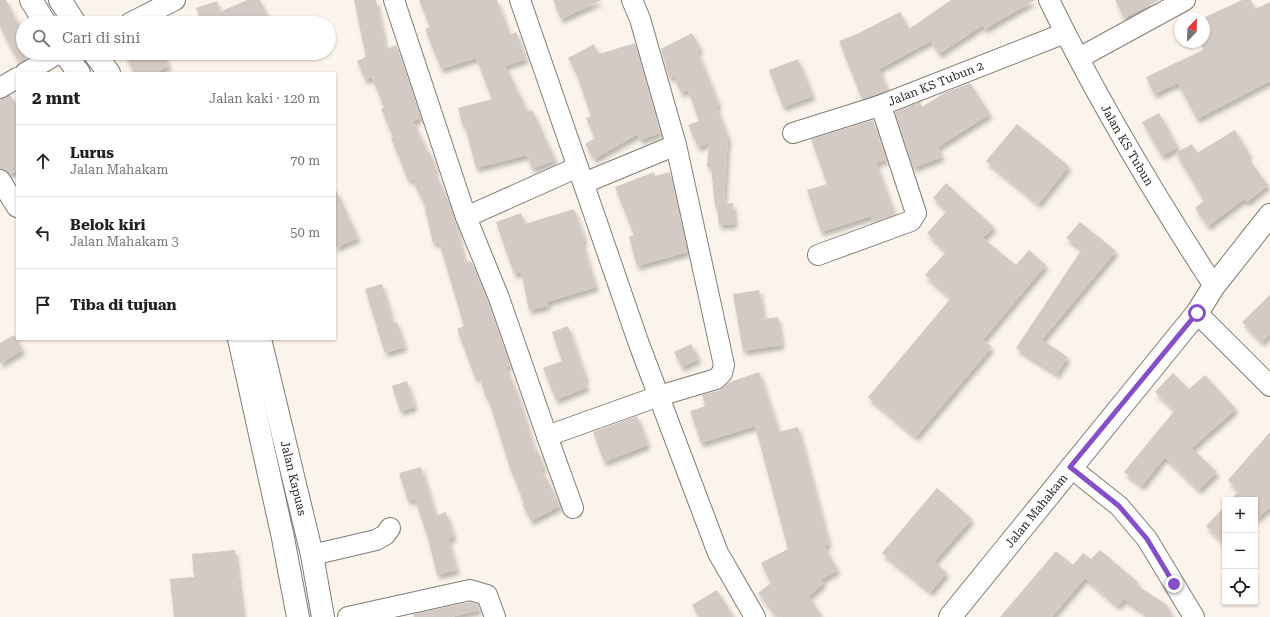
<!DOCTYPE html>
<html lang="id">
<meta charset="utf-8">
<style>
body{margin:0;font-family:"Roboto Serif",serif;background:#f6f6f6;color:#202124}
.controls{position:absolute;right:12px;bottom:12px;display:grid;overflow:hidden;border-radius:0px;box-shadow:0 1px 3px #0004}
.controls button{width:36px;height:36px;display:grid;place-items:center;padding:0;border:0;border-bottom:1px solid #e0e0e0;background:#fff;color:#202124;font:20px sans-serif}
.compass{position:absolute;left:1174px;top:12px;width:36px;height:36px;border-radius:50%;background:#fff;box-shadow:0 1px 3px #0004;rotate:23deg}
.stop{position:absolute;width:12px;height:12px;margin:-9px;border:3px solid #854fc7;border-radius:50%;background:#fff}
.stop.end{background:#854fc7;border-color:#fff;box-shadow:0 1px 4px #0008}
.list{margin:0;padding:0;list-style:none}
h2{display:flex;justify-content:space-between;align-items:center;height:52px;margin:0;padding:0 16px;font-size:17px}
h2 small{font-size:13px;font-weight:400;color:#757577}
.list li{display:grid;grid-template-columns:26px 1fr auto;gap:12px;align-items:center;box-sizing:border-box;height:72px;padding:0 16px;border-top:1px solid #e0e0e0}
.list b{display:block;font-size:15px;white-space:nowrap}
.list p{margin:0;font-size:13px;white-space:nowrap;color:#757577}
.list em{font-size:13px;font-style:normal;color:#757577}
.icon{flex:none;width:22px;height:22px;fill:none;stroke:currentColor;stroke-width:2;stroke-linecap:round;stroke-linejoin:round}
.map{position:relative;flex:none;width:1270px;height:617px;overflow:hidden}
.search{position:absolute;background:#fff;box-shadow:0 1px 3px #0004;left:16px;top:16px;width:320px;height:44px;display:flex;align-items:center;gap:10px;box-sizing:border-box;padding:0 14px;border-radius:22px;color:#757577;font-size:15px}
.panel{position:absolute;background:#fff;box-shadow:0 1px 3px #0004;left:16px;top:72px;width:320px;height:268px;border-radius:0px}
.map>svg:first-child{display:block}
.building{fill:#d3c9c5;filter:url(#shadow)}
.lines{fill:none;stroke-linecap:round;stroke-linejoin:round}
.minor-casing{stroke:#827c75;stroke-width:22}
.tertiary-casing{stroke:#827c75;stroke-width:24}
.minor{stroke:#fff;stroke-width:20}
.tertiary{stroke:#fff;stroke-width:22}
.route{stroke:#854fc7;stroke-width:5}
.labels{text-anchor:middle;stroke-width:4;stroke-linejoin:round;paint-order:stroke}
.street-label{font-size:12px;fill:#282522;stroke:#fff}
</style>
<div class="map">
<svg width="1270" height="617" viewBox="0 0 1270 617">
<defs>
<filter id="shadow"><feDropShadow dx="2.5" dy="4.5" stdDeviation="2" flood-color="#0004"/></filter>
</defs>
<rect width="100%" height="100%" fill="#fbf4ec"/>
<g class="building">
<polygon points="0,0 6,0 23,33 23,61 19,63 0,27"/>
<polygon points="247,0 260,0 271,23 197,23 201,21 196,8 217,1 220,12"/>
<polygon points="354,0 376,0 386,49 396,45 403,64 421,118 413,121 428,153 430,152 436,170 434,171 450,204 456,224 465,263 471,261 488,302 510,365 506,367 519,399 535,451 537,450 544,467 541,468 560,506 531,521 522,504 524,503 510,468 488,398 486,398 479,376 475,378 457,329 464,326 439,242 433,243 424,204 412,179 408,180 391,138 393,137 381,109 384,108 372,77 365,80 357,61 366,57"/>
<polygon points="419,0 497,0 510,35 516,32 526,59 505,66 528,112 532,110 555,160 532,169 527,155 476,168 465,126 463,127 458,108 492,99 476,58 441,69 425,29 430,27"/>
<polygon points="553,0 602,0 561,19"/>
<polygon points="951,0 1035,0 985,29 983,25 939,54 931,41 879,69 888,90 862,99 839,41 859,33 900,12 909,29"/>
<polygon points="1115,0 1159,0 1124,18"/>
<polygon points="1242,0 1251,0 1255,9 1270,2 1270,81 1197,119 1178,83 1154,94 1146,77 1203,50 1200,42 1204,42 1203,18"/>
<polygon points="692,33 701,49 697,51 712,87 719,105 716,106 728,137 724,204 733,203 735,224 719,225 717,207 715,207 711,167 707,167 709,143 698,147 688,125 699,121 688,90 681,93 674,76 669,78 661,49"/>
<polygon points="635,43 660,133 640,140 638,134 594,159 585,144 595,138 586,118 591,116 577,75 568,58 594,44 599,54"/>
<polygon points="124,53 163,53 169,66 154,73 134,73"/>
<polygon points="798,59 813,96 783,107 769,70"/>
<polygon points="970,83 990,114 938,147 942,157 913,168 895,112 920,102 922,107 944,93"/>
<polygon points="10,95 17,105 17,171 10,174 6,170 0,169 0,99"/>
<polygon points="1159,113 1178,147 1162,156 1142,122"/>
<polygon points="873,120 886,160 876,163 895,215 873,223 871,216 821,232 807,190 827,184 811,139"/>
<polygon points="1017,124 1069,166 1039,204 986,161"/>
<polygon points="1235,130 1250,155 1247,157 1268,185 1247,202 1244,199 1208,226 1195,208 1204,201 1176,153 1192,144 1197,153"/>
<polygon points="654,172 655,176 670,172 688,252 637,266 629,237 634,235 615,187"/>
<polygon points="946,183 994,227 983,238 1016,265 1029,250 1046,265 983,340 992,347 916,437 868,397 951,298 925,275 946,252 927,233 947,211 933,198"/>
<polygon points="335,188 358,238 335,248"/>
<polygon points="574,209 585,240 582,241 596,287 547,302 548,306 529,310 521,272 514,274 496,222 521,213 525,224"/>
<polygon points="1080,222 1116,251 1042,340 1068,357 1057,374 1016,348 1082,249 1066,238"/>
<polygon points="382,284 393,323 397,322 405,347 385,353 365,289"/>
<polygon points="759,290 764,319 778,317 782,345 743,351 733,294"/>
<polygon points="1270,295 1270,334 1262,342 1242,322"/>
<polygon points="568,326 586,378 584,379 587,387 556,400 543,368 562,361 552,332"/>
<polygon points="14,335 23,350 0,364 0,343"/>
<polygon points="691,344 699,359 682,367 674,352"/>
<polygon points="759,372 779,432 798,427 829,544 824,546 838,570 821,580 824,583 809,596 822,617 777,617 758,593 771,583 761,563 788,549 755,426 701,443 690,411 705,406 702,395 720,390 730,382"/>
<polygon points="1173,373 1189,389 1205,375 1236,409 1192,448 1217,472 1199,490 1165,457 1142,486 1124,472 1175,410 1155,392"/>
<polygon points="407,381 415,407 400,411 392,386"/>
<polygon points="637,416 648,445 604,462 593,432"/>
<polygon points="1270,432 1270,507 1255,520 1255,500 1230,500 1238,492 1228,480"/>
<polygon points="421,467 436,516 446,512 454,537 448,539 457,570 437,575 429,542 415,499 408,501 399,473"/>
<polygon points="937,488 972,519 934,562 947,572 931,592 882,553"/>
<polygon points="1225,506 1225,544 1206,526"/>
<polygon points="235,550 243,617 174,617 170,579 194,577 192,554"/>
<polygon points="1100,550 1138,582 1136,585 1166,604 1173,617 1145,617 1141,610 1124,599 1118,606 1085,578 1052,617 1000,617 1056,551 1073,565 1083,553 1091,559"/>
<polygon points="717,590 734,617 699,617 692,605"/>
<polygon points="470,602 478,604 480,610 451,617 414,617 413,614"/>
</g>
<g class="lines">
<defs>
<g id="minor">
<polyline points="394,0 466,217 499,298 547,436 659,396 716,379 722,373 724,365 676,145 640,19 632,0"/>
<polyline points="520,0 639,344 718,553 755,617"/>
<path id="s1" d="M1049,0C1097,99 1154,194 1214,286"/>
<polyline points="130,23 175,0"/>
<polyline points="1079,58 1185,0"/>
<polyline points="25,73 59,53"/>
<polyline points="0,88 17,78"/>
<polyline points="793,133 879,106"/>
<polyline points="0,180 17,207"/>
<polyline points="584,183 676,145"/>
<polyline points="466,217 578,167"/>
<path id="s2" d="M818,255L911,221L916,213L883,112L879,106L1065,33"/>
<polyline points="1197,313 1270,386"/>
<polyline points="547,436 573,508"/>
<polyline points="1070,467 1119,506 1147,539 1194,617"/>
<polyline points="312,555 376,540 385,535 390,528"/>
<polyline points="348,617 470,590 487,595 495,617"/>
</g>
<g id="tertiary">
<polyline points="31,0 45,23"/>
<polyline points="60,0 75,23"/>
<polyline points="64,53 79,73"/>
<polyline points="94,53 109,73"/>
<polyline points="239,339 283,538 298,617"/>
<path id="s3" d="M260,339L312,555L323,617"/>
<path id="s4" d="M950,617L1197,313L1214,286L1270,215"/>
</g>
</defs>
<use href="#minor" class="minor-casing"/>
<use href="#tertiary" class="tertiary-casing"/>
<use href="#minor" class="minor"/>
<use href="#tertiary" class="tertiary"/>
</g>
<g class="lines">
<polyline class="route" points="1174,584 1147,539 1119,506 1070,467 1197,313"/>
</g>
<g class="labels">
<g class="street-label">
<text dy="4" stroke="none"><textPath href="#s2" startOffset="283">Jalan KS Tubun 2</textPath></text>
<text dy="4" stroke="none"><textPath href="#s1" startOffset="165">Jalan KS Tubun</textPath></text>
<text dy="4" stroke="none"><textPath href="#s3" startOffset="143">Jalan Kapuas</textPath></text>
<text dy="4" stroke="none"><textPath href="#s4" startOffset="137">Jalan Mahakam</textPath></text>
</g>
</g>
</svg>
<div class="controls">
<button>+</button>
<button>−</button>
<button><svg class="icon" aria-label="locate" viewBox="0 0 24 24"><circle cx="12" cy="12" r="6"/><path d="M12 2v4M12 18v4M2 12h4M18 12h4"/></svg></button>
</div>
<svg class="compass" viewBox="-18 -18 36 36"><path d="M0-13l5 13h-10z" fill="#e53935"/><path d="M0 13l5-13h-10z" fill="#757577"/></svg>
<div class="stop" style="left:1197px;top:313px"></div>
<div class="stop end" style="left:1174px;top:584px"></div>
<div class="search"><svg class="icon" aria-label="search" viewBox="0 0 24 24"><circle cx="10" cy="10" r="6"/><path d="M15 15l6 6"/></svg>Cari di sini</div>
<section class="panel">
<h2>2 mnt<small>Jalan kaki · 120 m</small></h2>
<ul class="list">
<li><svg class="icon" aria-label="ahead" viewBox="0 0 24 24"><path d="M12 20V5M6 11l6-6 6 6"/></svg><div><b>Lurus</b><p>Jalan Mahakam</p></div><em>70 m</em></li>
<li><svg class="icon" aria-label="left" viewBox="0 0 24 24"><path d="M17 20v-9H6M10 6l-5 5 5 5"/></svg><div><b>Belok kiri</b><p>Jalan Mahakam 3</p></div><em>50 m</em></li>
<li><svg class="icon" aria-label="arrive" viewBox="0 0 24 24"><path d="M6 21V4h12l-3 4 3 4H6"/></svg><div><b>Tiba di tujuan</b></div></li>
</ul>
</section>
</div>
